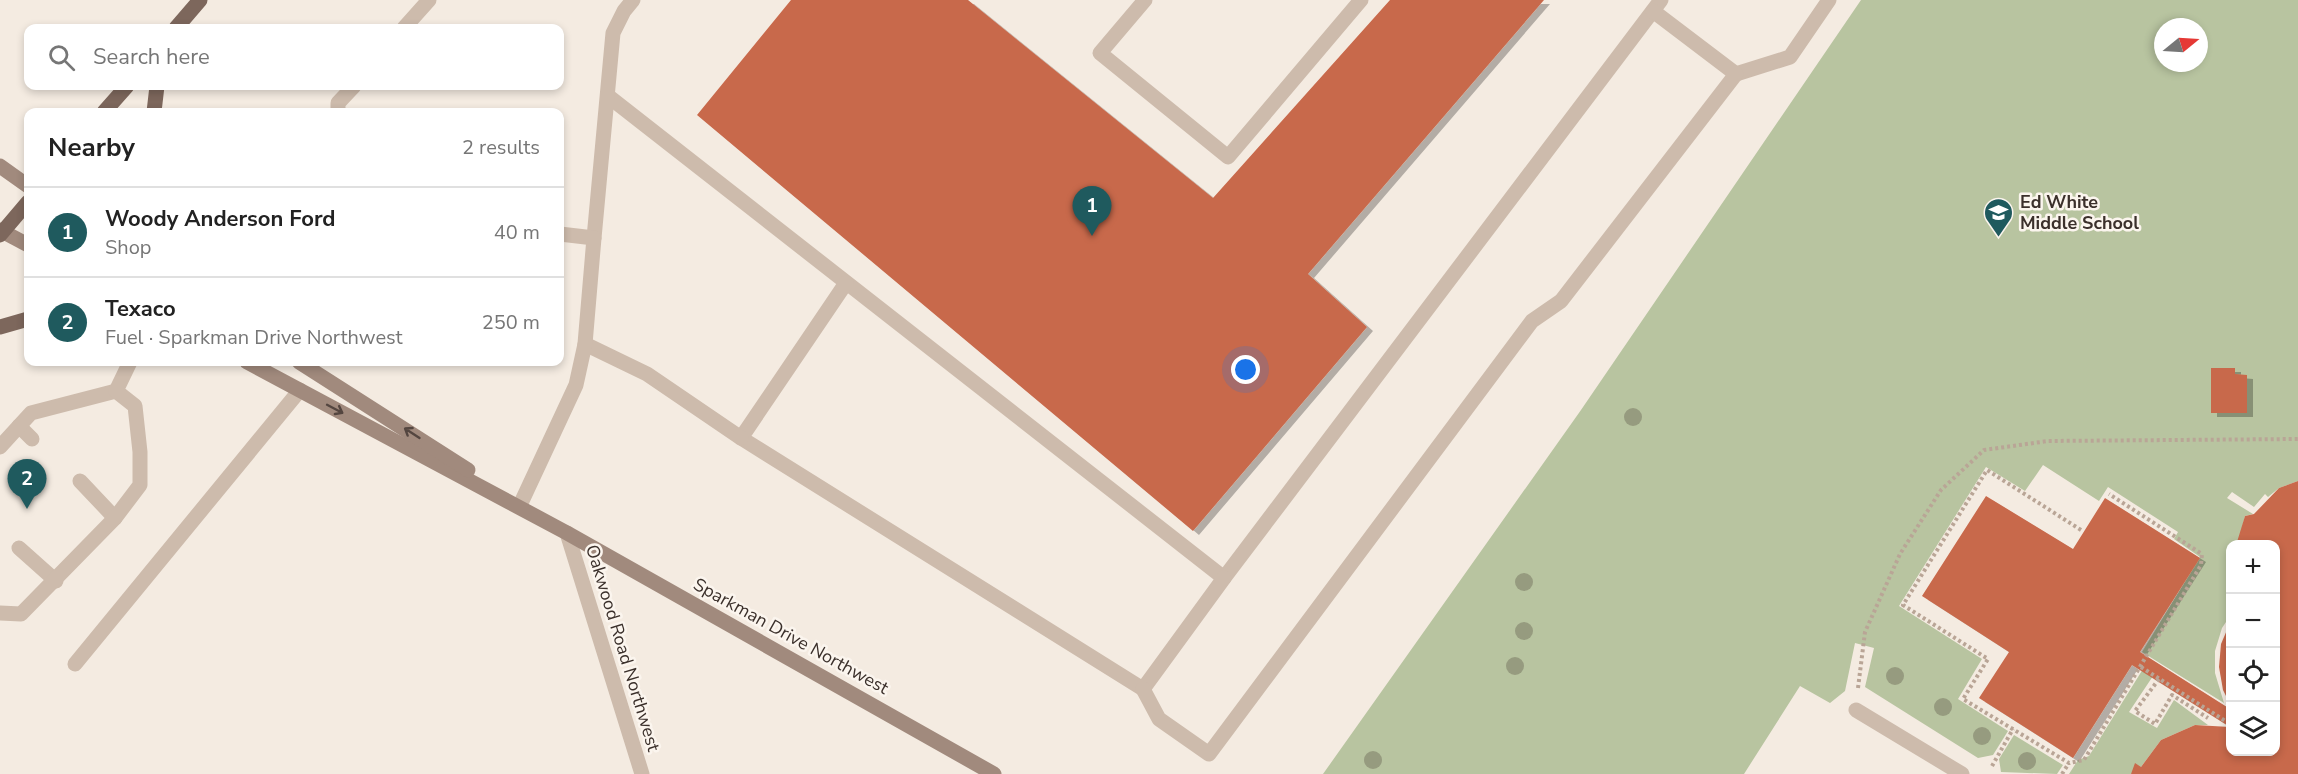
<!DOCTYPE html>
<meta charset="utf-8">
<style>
body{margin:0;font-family:"Nunito Sans",sans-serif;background:#f6f6f6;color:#222}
.controls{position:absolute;right:18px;bottom:18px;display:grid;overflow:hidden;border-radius:12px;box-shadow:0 3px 9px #0003}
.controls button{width:54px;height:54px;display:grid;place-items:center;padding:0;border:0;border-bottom:2px solid #e0e0e0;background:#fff;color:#222;font:30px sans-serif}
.compass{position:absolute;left:2154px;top:18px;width:54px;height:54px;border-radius:50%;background:#fff;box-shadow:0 3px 9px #0003;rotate:72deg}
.you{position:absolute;left:1246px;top:370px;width:21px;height:21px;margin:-15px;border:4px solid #fff;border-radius:50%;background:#1a73e8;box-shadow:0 0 0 9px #1a73e833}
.badge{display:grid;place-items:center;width:39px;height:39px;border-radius:50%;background:#1f5a5e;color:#fff;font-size:20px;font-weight:700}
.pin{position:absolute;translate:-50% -50px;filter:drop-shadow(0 2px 3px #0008)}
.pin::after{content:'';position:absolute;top:32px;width:21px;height:18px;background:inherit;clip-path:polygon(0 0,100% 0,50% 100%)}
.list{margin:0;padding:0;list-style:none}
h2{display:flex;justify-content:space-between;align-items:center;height:78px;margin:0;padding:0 24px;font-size:26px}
h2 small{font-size:20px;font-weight:400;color:#767676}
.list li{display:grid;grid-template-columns:39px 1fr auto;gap:18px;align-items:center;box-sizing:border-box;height:90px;padding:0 24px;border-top:2px solid #e0e0e0}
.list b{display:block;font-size:22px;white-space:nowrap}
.list p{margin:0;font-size:20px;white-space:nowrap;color:#767676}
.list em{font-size:20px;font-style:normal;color:#767676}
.icon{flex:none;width:33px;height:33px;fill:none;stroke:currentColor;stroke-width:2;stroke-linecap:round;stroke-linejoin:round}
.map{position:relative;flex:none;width:2298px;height:774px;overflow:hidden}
.search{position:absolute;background:#fff;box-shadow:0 3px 9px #0003;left:24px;top:24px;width:540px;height:66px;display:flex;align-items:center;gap:15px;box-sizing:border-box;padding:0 21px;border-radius:12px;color:#767676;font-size:22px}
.panel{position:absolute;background:#fff;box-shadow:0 3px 9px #0003;left:24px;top:108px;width:540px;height:258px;border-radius:12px}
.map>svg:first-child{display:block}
.green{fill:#b8c4a0;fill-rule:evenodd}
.building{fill:#c8694b;filter:url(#shadow)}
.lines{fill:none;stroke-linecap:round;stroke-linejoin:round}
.path{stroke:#b9a596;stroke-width:4;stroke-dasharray:3 3;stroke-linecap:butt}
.service{stroke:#cdbbac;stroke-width:15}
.minor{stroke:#cdbbac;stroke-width:15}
.secondary{stroke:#a18a7d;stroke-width:15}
.primary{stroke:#7d675c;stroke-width:15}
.tree{fill:#969b7f}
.oneway{stroke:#544640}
.labels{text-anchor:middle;stroke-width:5;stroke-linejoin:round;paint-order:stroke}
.poi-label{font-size:18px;font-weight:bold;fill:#3b302b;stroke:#fbf5ee;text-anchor:start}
.street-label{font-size:18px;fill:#3b302b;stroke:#fbf5ee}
</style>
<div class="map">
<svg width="2298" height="774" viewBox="0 0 2298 774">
<defs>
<filter id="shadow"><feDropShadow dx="6" dy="4" stdDeviation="0" flood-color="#0004"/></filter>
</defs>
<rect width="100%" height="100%" fill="#f4ebe1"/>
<g class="green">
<path d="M1861,0H2298V481L2279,488L2268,497L2265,494L2254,507L2232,492L2227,498L2253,514L2245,516L2238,544H2230V616L2222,628L2215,651V673L2224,703L2142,652L2200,557L2174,539L2178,532L2108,487L2099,501L2043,465L2025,491L1986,467L1899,606L1982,659L1958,699L2008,731L1993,755L1978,758L1865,687L1874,648L1855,643L1845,691L1830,703L1800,686L1744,774H1323L1581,410ZM2163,27H2199V63H2163Z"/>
<polygon points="2143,669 2153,676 2129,712 2157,728 2174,700 2208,725 2195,725 2161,740 2141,767 2131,774 2069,774 2078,760 2089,756"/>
<polygon points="2014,735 2063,765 2057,774 2001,772 1999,759"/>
</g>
<g class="building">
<polygon points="791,0 968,0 1213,198 1390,0 1544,0 1308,274 1367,327 1193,531 697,115"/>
<polygon points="2211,368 2235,368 2235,374 2247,375 2247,413 2211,413"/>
<polygon points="2298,481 2298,774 2131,774 2135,763 2141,767 2161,740 2195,725 2230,727 2230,752 2276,752 2276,544 2238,544 2237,542 2245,516 2254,514 2279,488"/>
<polygon points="1986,496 2073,549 2105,498 2200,558 2140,652 2230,709 2230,727 2132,665 2073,758 1979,698 2009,652 1922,596"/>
<polygon points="2230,623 2230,704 2223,690 2219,667 2221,644"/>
</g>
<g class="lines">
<g class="path">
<polyline points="2081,530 1987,470 1903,605 1988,659 1963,699 2069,763 2084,760 2201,565 2202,554 2109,494"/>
<polyline points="2141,667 2230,724"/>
<polyline points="2159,679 2135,711 2155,724 2172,695 2208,718"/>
<polyline points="1858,688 1865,632 1900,554 1941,490 1984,450 2048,441 2298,439"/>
<polyline points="1992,766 2013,729"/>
<polyline points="2062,774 2069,763"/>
</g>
<g class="service">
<polyline points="1145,0 1100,53 1228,157 1361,0"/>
<polyline points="404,28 429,0"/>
<polyline points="1736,74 1790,57 1829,0"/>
<polyline points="608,96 1224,578 1661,0"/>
<polyline points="338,112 338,103 354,86"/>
<polyline points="594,238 613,33 624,11 633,0"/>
<polyline points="846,283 741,438 1143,689 1224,578"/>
<polyline points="585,344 647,374 741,438"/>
<polyline points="19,426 32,439"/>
<polyline points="0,447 31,413 116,391"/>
<polyline points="80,481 115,518"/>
<polyline points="521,503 576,385 585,344 594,238 560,234"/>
<polyline points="19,548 56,581"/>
<polyline points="0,613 21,614 115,518 140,485 140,452 135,406 116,391 130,362"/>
<polyline points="75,664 300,390"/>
<polyline points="1143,689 1159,719 1209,754 1532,321 1561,301 1736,74 1653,11"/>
<polyline points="1856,710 1962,774"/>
</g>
<polyline class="minor" points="567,533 642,774"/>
<g class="secondary">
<polyline points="0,166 28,186"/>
<polyline points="0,230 28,245"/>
<polyline points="247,362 567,533 994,774"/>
<polyline points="299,362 468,470"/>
</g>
<g class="primary">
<polyline points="176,28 200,0"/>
<polyline points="104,112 127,86"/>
<polyline points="154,112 157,86"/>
<polyline points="0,235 28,202"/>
<polyline points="0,327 28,319"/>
</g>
</g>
<g class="tree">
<circle cx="1633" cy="417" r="9"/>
<circle cx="1524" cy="582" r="9"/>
<circle cx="1524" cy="631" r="9"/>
<circle cx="1515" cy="666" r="9"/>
<circle cx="1895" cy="676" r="9"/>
<circle cx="1943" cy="707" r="9"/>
<circle cx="1982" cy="736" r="9"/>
<circle cx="1373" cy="760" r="9"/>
<circle cx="2027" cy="761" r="9"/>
</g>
<defs><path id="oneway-shaft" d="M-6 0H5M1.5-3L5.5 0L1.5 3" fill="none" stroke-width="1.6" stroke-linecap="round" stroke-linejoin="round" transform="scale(1.5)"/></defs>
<g class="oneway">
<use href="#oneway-shaft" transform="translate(335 409) rotate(28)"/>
<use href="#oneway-shaft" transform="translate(412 433) rotate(-147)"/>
</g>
<defs>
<symbol id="school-pin" viewBox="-11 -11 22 30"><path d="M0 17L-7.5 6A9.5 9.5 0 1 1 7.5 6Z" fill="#1f5a5e" stroke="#fbf5ee"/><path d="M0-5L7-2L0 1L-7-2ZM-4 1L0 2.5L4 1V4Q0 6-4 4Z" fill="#fff"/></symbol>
</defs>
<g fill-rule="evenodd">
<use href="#school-pin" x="1982" y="196" width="33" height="45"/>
</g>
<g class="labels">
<g class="poi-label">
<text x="2020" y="208">Ed White<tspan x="2020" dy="21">Middle School</tspan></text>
</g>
<g class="street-label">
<text transform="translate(791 636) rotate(29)" y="6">Sparkman Drive Northwest</text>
<text transform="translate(623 648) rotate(73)" y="6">Oakwood Road Northwest</text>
</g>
</g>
</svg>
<div class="controls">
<button>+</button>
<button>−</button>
<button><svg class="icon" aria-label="locate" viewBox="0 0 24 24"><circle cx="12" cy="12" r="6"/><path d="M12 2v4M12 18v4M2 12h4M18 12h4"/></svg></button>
<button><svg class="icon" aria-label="layers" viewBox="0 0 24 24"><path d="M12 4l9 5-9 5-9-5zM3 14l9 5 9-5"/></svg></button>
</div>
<svg class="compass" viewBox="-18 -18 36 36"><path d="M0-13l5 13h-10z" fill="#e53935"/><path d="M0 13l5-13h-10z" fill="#767676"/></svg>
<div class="you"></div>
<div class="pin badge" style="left:1092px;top:236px">1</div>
<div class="pin badge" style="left:27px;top:509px">2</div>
<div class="search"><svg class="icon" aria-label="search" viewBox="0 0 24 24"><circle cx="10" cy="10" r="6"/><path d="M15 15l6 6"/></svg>Search here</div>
<section class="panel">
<h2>Nearby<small>2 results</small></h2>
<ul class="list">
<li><span class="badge">1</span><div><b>Woody Anderson Ford</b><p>Shop</p></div><em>40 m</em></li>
<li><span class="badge">2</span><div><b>Texaco</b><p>Fuel · Sparkman Drive Northwest</p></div><em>250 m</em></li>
</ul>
</section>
</div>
